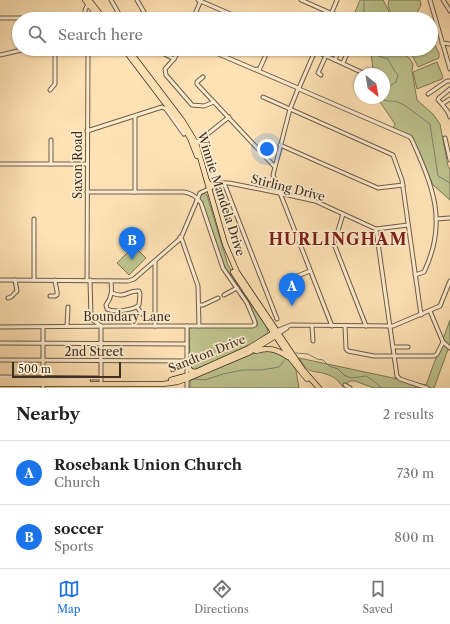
<!DOCTYPE html>
<style>
body{margin:0;font-family:"Libre Caslon Text",serif;background:#f2f2f2;color:#222}
.compass{position:absolute;left:354px;top:68px;width:36px;height:36px;border-radius:50%;background:#fff;box-shadow:0 1px 3px #0004;rotate:149deg}
.scale{position:absolute;left:12px;bottom:10px;width:109px;box-sizing:border-box;padding-left:4px;border:2px solid #3c3023;border-top:0;font-size:11px;line-height:14px;white-space:nowrap;color:#3c3023;-webkit-text-stroke:3px #feeccf;paint-order:stroke}
.you{position:absolute;left:267px;top:149px;width:14px;height:14px;margin:-10px;border:3px solid #fff;border-radius:50%;background:#1a73e8;box-shadow:0 0 0 6px #1a73e833}
.badge{display:grid;place-items:center;width:26px;height:26px;border-radius:50%;background:#1a73e8;color:#fff;font-size:13px;font-weight:700}
.pin{position:absolute;translate:-50% -33px;filter:drop-shadow(0 1px 2px #0008)}
.pin::after{content:'';position:absolute;top:21px;width:14px;height:12px;background:inherit;clip-path:polygon(0 0,100% 0,50% 100%)}
.list{margin:0;padding:0;list-style:none}
h2{display:flex;justify-content:space-between;align-items:center;height:52px;margin:0;padding:0 16px;font-size:17px}
h2 small{font-size:13px;font-weight:400;color:#767676}
.list li{display:grid;grid-template-columns:26px 1fr auto;gap:12px;align-items:center;box-sizing:border-box;height:64px;padding:0 16px;border-top:1px solid #e0e0e0}
.list b{display:block;font-size:15px;white-space:nowrap}
.list p{margin:0;font-size:13px;white-space:nowrap;color:#767676}
.list em{font-size:13px;font-style:normal;color:#767676}
.icon{flex:none;width:22px;height:22px;fill:none;stroke:currentColor;stroke-width:2;stroke-linecap:round;stroke-linejoin:round}
.map{position:relative;flex:none;width:450px;height:388px;overflow:hidden}
.search{position:absolute;background:#fff;box-shadow:0 1px 3px #0004;left:12px;right:12px;top:12px;height:44px;display:flex;align-items:center;gap:10px;box-sizing:border-box;padding:0 14px;border-radius:22px;color:#767676;font-size:15px}
.sheet{height:180px;background:#fff}
nav{display:flex;justify-content:space-around;align-items:center;box-sizing:border-box;height:56px;border-top:1px solid #e0e0e0;background:#fff;font-size:11px;color:#767676}
nav a{display:grid;justify-items:center;gap:2px}
nav .on{color:#1a73e8}
.map>svg:first-child{display:block}
.green{fill:#bec48f;stroke:#7d7a59}
.lines{fill:none;stroke-linecap:round;stroke-linejoin:round}
.stream{stroke:#788575;stroke-width:1}
.minor-casing{stroke:#6c5c48;stroke-width:5}
.major-casing{stroke:#3c3023;stroke-width:6}
.minor{stroke:#feeccf;stroke-width:3}
.major{stroke:#fee2b5;stroke-width:4.5}
.labels{text-anchor:middle;stroke-width:3.5;stroke-linejoin:round;paint-order:stroke}
.street-label{font-size:12px;fill:#3c3023;stroke:#feeccf}
.district-label{font-size:16px;font-weight:bold;letter-spacing:1px;fill:#7a1f14;stroke:#feeccf}
</style>
<div class="map">
<svg width="450" height="388" viewBox="0 0 450 388">
<rect width="100%" height="100%" fill="#fee2b5"/>
<filter id="stains"><feTurbulence type="fractalNoise" baseFrequency=".005" numOctaves="4"/><feColorMatrix values="0 0 0 0 .2 0 0 0 0 .09 0 0 0 0 .02 0 0 0 .5 -.17"/></filter>
<radialGradient id="worn" r=".72"><stop offset=".6" stop-color="#630" stop-opacity="0"/><stop offset="1" stop-color="#630" stop-opacity=".3"/></radialGradient>
<g class="green">
<polygon points="360,0 383,0 393,19 352,19"/>
<path d="M389,0H420L421,5C414,20 411,19 395,19C392,14 386,7 389,0Z"/>
<polygon points="431,38 439,53 439,58 418,67 409,49 431,49"/>
<polygon points="368,49 401,49 402,53 409,58 413,64 412,71 417,100 433,114 440,124 448,166 450,169 450,200 433,185 412,137 393,129 395,124 382,105 378,98 384,98 384,74 374,74 371,55"/>
<polygon points="437,62 443,77 442,79 417,89 413,72"/>
<path d="M204,193L207,195L228,265L264,321L268,331C263,343 208,364 194,370L190,368L189,327H251L257,326L258,324L250,304L225,267L198,198Z"/>
<polygon points="134,246 146,258 129,275 117,263"/>
<path d="M450,320V344L434,388H374L355,381H350L343,387C340,383 336,378 331,376C314,368 311,378 299,358L426,385Z"/>
<polygon points="260,351 276,351 288,358 296,370 299,388 190,388 190,382 192,378"/>
</g>
<g class="lines">
<g class="stream">
<polyline points="364,19 364,0"/>
<path d="M370,49L376,55L388,59L394,70L398,75L396,82C388,87 384,91 384,100C389,102 394,100 400,103C410,108 420,117 430,124L438,176L450,183"/>
<polyline points="296,353 308,354 317,359 323,360 329,366 338,369 344,375 351,378 366,376 371,379 382,388"/>
<polyline points="193,379 205,380 223,374 243,370 261,370 279,367 284,361"/>
</g>
<defs>
<g id="minor">
<polyline points="111,0 122,19"/>
<polyline points="137,0 148,19"/>
<polyline points="198,0 242,19"/>
<polyline points="301,0 344,19"/>
<polyline points="430,0 450,69"/>
<polyline points="443,0 450,11"/>
<polyline points="0,18 31,18"/>
<polyline points="85,19 85,10 88,4"/>
<polyline points="193,19 201,0"/>
<polyline points="329,19 337,0"/>
<polyline points="442,43 450,44"/>
<polyline points="155,49 174,59"/>
<polyline points="180,49 174,59 165,69 166,75 192,105 204,106 214,102"/>
<polyline points="207,49 298,88"/>
<polyline points="311,49 361,72"/>
<polyline points="0,55 26,49"/>
<polyline points="335,60 339,49"/>
<polyline points="343,63 349,49"/>
<polyline points="257,69 259,70 265,57"/>
<polyline points="321,75 318,73 329,49"/>
<polyline points="203,77 197,82 197,84 274,166"/>
<polyline points="299,88 315,51"/>
<polyline points="298,89 290,109 273,175 332,326"/>
<path d="M299,89L410,137L412,140C433,187 448,222 424,272L415,275"/>
<polyline points="50,90 55,84 55,49"/>
<polyline points="428,94 447,81 450,81"/>
<polyline points="263,97 393,155 402,180 421,315"/>
<polyline points="442,104 438,100 439,98 450,89"/>
<polyline points="135,116 135,192"/>
<polyline points="450,117 448,112 442,104 450,99"/>
<polyline points="87,131 162,107 166,109 184,134"/>
<polyline points="445,138 450,160"/>
<polyline points="195,144 229,117"/>
<polyline points="280,145 378,188 403,185"/>
<polyline points="0,164 87,164"/>
<polyline points="51,164 51,140"/>
<polyline points="224,183 277,319"/>
<polyline points="343,214 334,244 366,326"/>
<polyline points="34,219 34,280"/>
<polyline points="436,219 450,218"/>
<polyline points="376,229 397,376 400,379 427,388"/>
<polyline points="180,237 182,240 198,286 199,326"/>
<polyline points="290,279 310,271"/>
<polyline points="0,280 128,281 134,279 181,238 200,193 221,183 229,183 279,193 315,201 376,229 408,225"/>
<polyline points="87,280 88,49"/>
<polyline points="90,280 91,317 93,320 101,326 101,381"/>
<path d="M111,281C112,291 112,297 106,305L107,309C114,313 134,310 139,305L140,294L139,291C127,290 126,299 112,293"/>
<polyline points="224,295 237,288"/>
<path d="M50,296H55L57,295C58,290 55,286 55,280"/>
<polyline points="8,298 11,297 17,291 15,280"/>
<polyline points="199,305 203,305 218,298"/>
<polyline points="137,307 142,314"/>
<polyline points="430,311 443,342 450,348"/>
<polyline points="67,326 68,307"/>
<polyline points="155,326 155,261"/>
<polyline points="312,326 313,341"/>
<polyline points="345,326 346,349 348,351 374,356 434,356 437,354 443,342"/>
<path d="M0,327L120,326H252L255,325V322L247,303L223,268L201,203C197,197 191,193 184,192H87"/>
<polyline points="43,327 43,377"/>
<polyline points="276,331 291,325 393,326 440,306 450,281"/>
<polyline points="278,334 287,328"/>
<polyline points="0,343 187,344"/>
<polyline points="393,347 408,347"/>
<polyline points="0,360 188,361"/>
<polyline points="0,377 101,378"/>
<polyline points="345,385 350,388"/>
<polyline points="43,387 43,388"/>
<polyline points="187,388 187,326"/>
</g>
<g id="major">
<polyline points="85,0 100,19"/>
<polyline points="89,0 104,19"/>
<polyline points="124,49 184,128 190,138 197,156"/>
<polyline points="128,49 182,120 196,143 225,244 237,272 303,370 319,388"/>
<polyline points="207,181 210,185 214,186"/>
<polyline points="233,272 291,359 307,379"/>
<path d="M256,351C268,347 277,349 288,357"/>
<polyline points="188,367 191,371 195,372"/>
<polyline points="0,380 88,381"/>
<polyline points="171,380 189,375 249,348 275,332"/>
<polyline points="0,384 163,384 177,382 189,378 248,353 277,335"/>
</g>
</defs>
<use href="#minor" class="minor-casing"/>
<use href="#major" class="major-casing"/>
<use href="#minor" class="minor"/>
<use href="#major" class="major"/>
</g>
<g class="labels">
<g class="street-label">
<text transform="translate(78 165) rotate(-90)" y="4">Saxon Road</text>
<text transform="translate(288 188) rotate(14)" y="4">Stirling Drive</text>
<text transform="translate(221 194) rotate(72)" y="4">Winnie Mandela Drive</text>
<text x="127" y="321">Boundary Lane</text>
<text x="94" y="356">2nd Street</text>
<text transform="translate(207 354) rotate(-22)" y="4">Sandton Drive</text>
</g>
<g class="district-label">
<text x="338" y="245">HURLINGHAM</text>
</g>
</g>
<rect width="100%" height="100%" filter="url(#stains)"/>
<rect width="100%" height="100%" fill="url(#worn)"/>
</svg>
<svg class="compass" viewBox="-18 -18 36 36"><path d="M0-13l5 13h-10z" fill="#e53935"/><path d="M0 13l5-13h-10z" fill="#767676"/></svg>
<div class="scale">500 m</div>
<div class="you"></div>
<div class="pin badge" style="left:292px;top:306px">A</div>
<div class="pin badge" style="left:132px;top:260px">B</div>
<div class="search"><svg class="icon" aria-label="search" viewBox="0 0 24 24"><circle cx="10" cy="10" r="6"/><path d="M15 15l6 6"/></svg>Search here</div>
</div>
<section class="sheet">
<h2>Nearby<small>2 results</small></h2>
<ul class="list">
<li><span class="badge">A</span><div><b>Rosebank Union Church</b><p>Church</p></div><em>730 m</em></li>
<li><span class="badge">B</span><div><b>soccer</b><p>Sports</p></div><em>800 m</em></li>
</ul>
</section>
<nav>
<a class="on"><svg class="icon" aria-label="map" viewBox="0 0 24 24"><path d="M3 6l6-2 6 2 6-2v14l-6 2-6-2-6 2zM9 4v14M15 6v14"/></svg>Map</a>
<a><svg class="icon" aria-label="directions" viewBox="0 0 24 24"><path d="M12 3l9 9-9 9-9-9zM9 14v-3h6M13 9l2 2-2 2"/></svg>Directions</a>
<a><svg class="icon" aria-label="saved" viewBox="0 0 24 24"><path d="M7 4h10v16l-5-4-5 4z"/></svg>Saved</a>
</nav>
